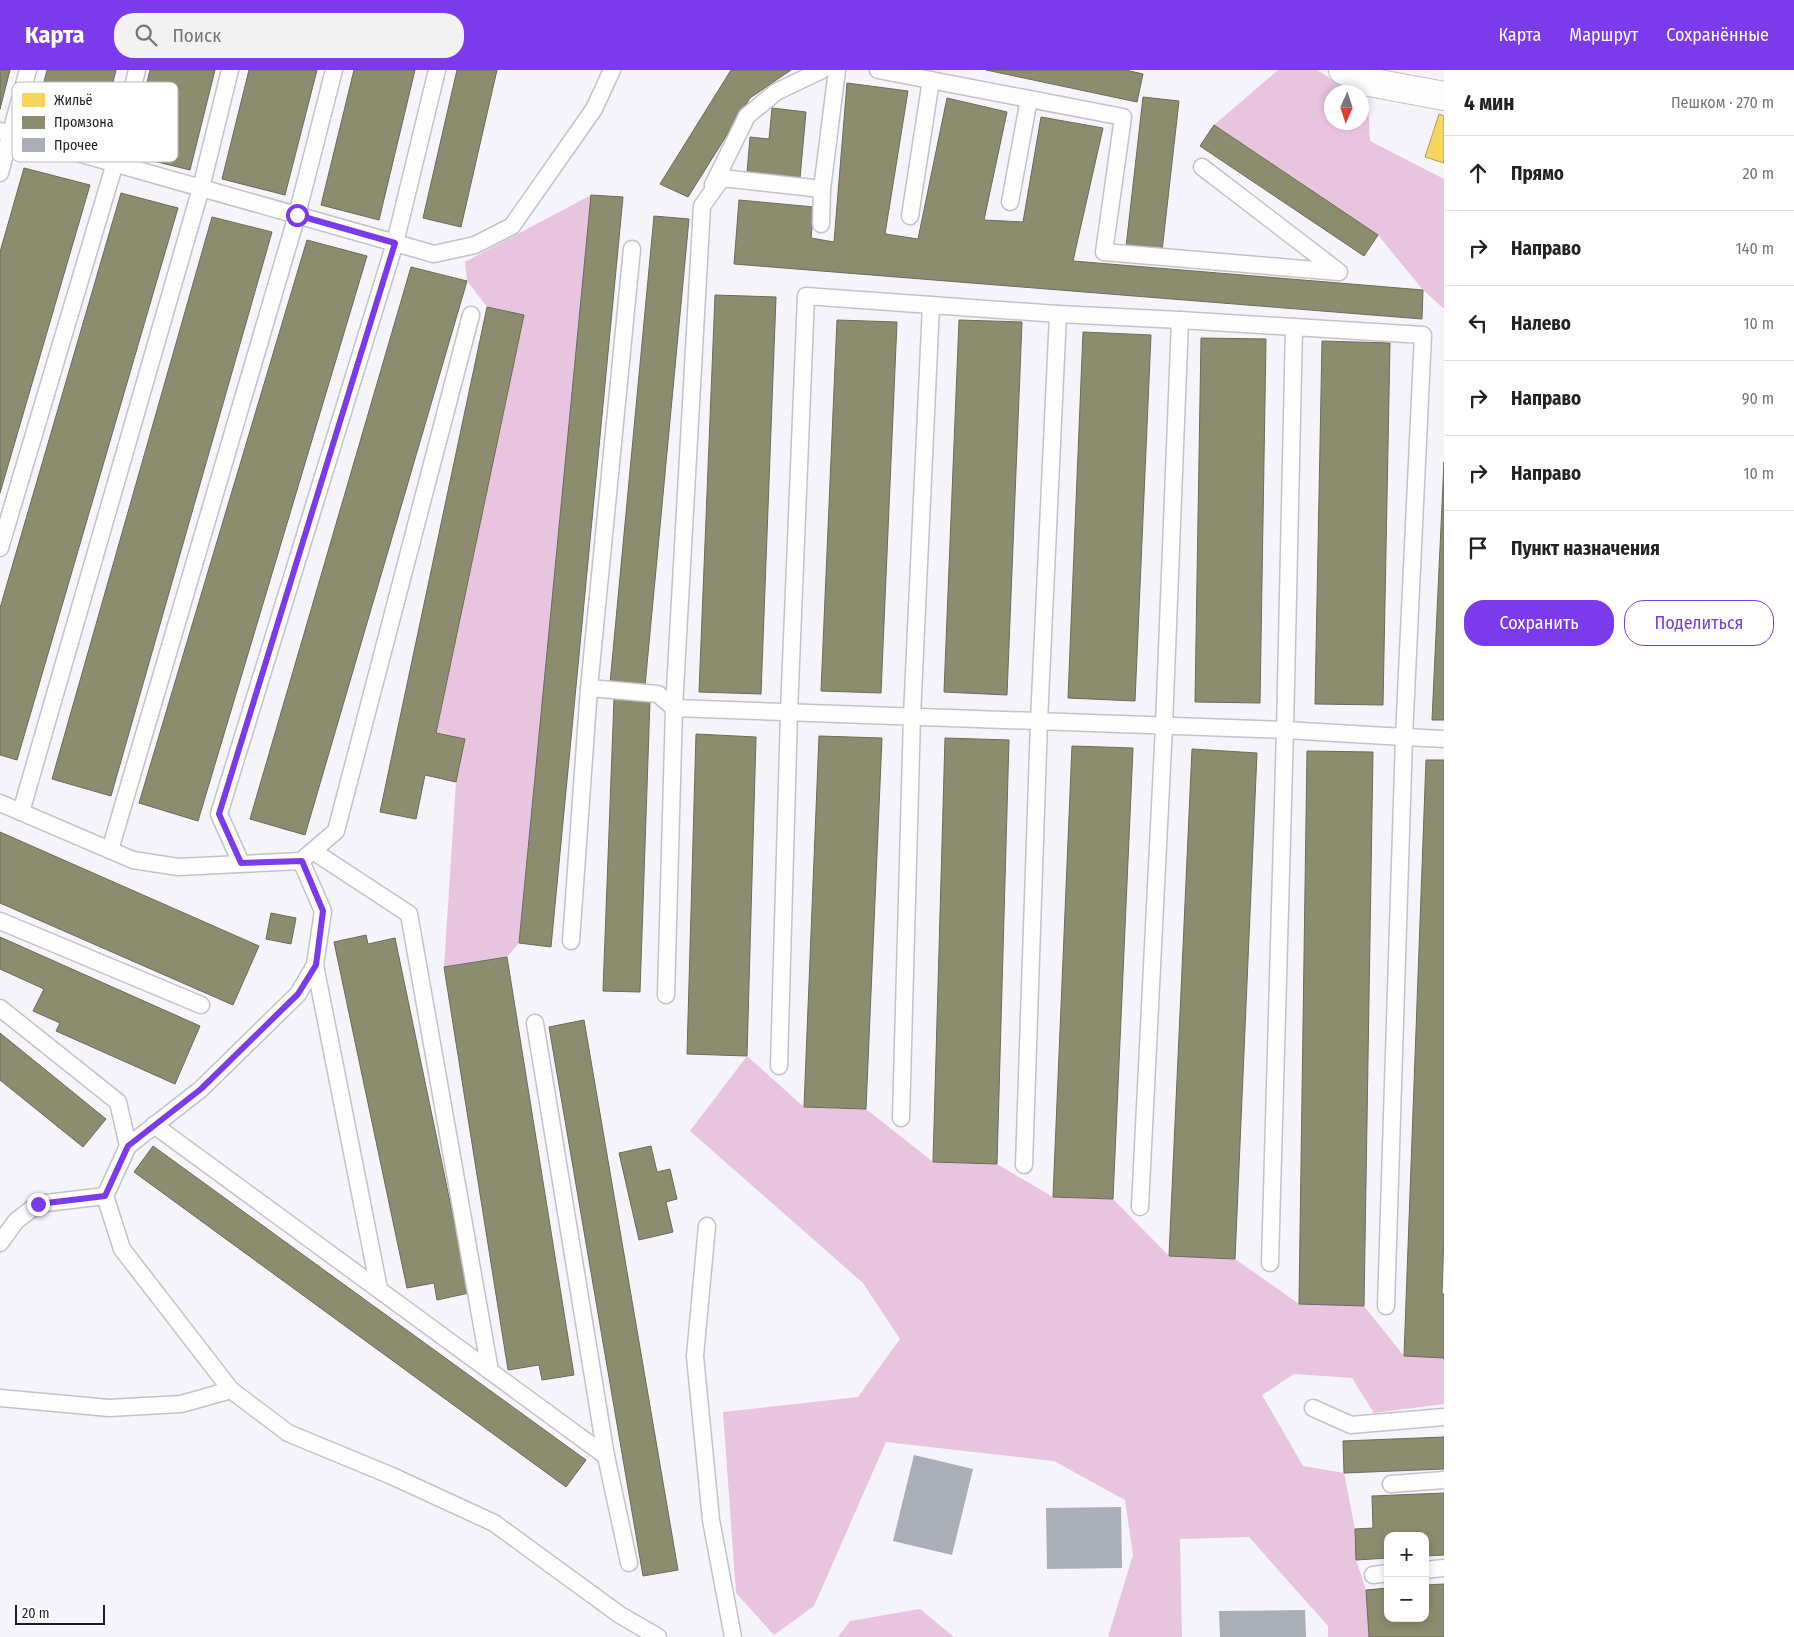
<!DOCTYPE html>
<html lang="ru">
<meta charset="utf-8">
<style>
body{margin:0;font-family:"Fira Sans Condensed",sans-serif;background:#f2f2f2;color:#222}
.controls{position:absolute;right:15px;bottom:15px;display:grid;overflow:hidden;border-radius:10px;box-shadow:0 2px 8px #0003}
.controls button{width:45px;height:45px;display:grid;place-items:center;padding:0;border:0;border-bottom:1px solid #e0e0e0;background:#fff;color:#222;font:25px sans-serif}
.compass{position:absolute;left:1324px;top:15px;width:45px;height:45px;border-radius:50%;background:#fff;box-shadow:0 2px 8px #0003;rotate:183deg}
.scale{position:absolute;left:15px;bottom:12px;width:90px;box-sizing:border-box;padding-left:5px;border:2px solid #1e1d2a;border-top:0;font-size:14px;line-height:18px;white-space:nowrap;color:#1e1d2a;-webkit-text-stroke:4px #fff;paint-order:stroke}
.stop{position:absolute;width:15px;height:15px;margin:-11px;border:4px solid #7c3aed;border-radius:50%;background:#fff}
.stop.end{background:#7c3aed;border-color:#fff;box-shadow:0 1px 5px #0008}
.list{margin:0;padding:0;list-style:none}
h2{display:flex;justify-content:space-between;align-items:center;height:65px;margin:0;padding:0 20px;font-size:21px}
h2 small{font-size:16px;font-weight:400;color:#767676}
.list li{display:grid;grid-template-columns:32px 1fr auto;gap:15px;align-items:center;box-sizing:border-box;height:75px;padding:0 20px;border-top:1px solid #e0e0e0}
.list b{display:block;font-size:19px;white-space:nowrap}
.list em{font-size:16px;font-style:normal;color:#767676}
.actions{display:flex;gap:10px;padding:15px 20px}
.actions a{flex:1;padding:11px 0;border:1px solid #7c3aed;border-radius:20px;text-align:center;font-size:18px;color:#7c3aed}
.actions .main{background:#7c3aed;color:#fff}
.icon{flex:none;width:28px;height:28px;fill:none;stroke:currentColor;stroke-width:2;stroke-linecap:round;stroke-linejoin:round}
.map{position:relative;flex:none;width:1444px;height:1567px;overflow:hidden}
header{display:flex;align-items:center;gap:30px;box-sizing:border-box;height:70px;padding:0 25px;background:#7c3aed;color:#fff}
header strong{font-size:24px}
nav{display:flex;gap:28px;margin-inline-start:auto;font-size:18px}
.search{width:350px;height:45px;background:#f2f2f2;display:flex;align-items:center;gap:12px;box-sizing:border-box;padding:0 18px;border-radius:20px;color:#767676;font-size:19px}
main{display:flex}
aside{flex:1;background:#fff}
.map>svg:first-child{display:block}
.forest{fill:#e8c4de}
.homes{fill:#f6d55c;stroke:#b59e4d}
.industry{fill:#8c8c6e;stroke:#6b6b5a}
.building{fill:#aaaeb6}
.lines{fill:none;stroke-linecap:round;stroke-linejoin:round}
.service-casing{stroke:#c2c2cb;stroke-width:19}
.minor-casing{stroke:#c2c2cb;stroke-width:30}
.service{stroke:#fdfdfe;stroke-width:16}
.minor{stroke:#fdfdfe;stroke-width:28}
.route{stroke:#7c3aed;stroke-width:6}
.key{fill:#fff;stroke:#bcbbbf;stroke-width:1}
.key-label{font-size:14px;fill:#1e1d2a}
</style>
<header>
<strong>Карта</strong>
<div class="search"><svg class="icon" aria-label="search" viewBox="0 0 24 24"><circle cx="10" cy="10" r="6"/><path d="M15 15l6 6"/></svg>Поиск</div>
<nav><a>Карта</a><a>Маршрут</a><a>Сохранённые</a></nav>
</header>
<main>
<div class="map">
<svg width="1444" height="1567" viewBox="0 0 1444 1567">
<rect width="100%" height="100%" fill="#f4f4fa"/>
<g class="forest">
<polygon points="1278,0 1317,0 1353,22 1332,22 1332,52 1362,52 1362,28 1368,32 1370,71 1444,109 1444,239 1423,220 1378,165 1214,55"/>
<polygon points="591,125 519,873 507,887 444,897 456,712 465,670 436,663 524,245 487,237 467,211 465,192"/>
<polygon points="747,986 804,1037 866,1039 933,1092 997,1094 1053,1127 1113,1129 1169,1186 1235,1189 1299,1234 1364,1236 1404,1286 1444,1288 1444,1334 1374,1343 1352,1308 1294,1304 1262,1325 1303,1396 1344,1403 1355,1459 1356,1490 1366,1520 1369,1567 1328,1567 1328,1556 1249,1467 1180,1469 1182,1567 1108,1567 1133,1485 1125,1430 1054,1391 886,1372 814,1536 774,1565 736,1523 723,1342 858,1327 900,1269 863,1213 690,1061"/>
<polygon points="920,1539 954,1567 838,1567 850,1551"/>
</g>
<polygon class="homes" points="1439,44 1444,46 1444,93 1425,87"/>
<g class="industry">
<polygon points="0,0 10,0 0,39"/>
<polygon points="47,0 116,0 97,76 32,60"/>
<polygon points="150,0 215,0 190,100 129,85"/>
<polygon points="249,0 317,0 285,125 222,109"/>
<polygon points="354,0 415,0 379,150 321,135"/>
<polygon points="457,0 497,0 461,157 423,148"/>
<polygon points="731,0 791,0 750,28 688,127 660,114"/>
<polygon points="986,0 1126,0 1143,4 1137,32"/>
<polygon points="847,13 908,21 885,164 918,169 947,28 1007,42 984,150 1023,152 1041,47 1103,58 1073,191 1423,220 1422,249 734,194 739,130 814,137 811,168 834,172"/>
<polygon points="1143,27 1179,31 1162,181 1126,177"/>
<polygon points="772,38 806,42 800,108 747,103 750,67 769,69"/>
<polygon points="1214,55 1378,165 1364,186 1200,76"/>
<polygon points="24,98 90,115 0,423 0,182"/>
<polygon points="121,123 178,138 17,690 0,685 0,538"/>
<polygon points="591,125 623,127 551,877 519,873"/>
<polygon points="654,146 689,149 645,616 610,613"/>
<polygon points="212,147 272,162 111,726 52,709"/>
<polygon points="307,170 367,186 198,751 139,733"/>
<polygon points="411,197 467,211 305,765 250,749"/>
<polygon points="715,225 776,227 761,624 699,622"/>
<polygon points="487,237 524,245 436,663 465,669 456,712 425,705 416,749 380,742"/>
<polygon points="837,250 897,252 881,623 821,621"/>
<polygon points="959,250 1022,252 1007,625 944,622"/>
<polygon points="1083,262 1151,265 1135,631 1068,628"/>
<polygon points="1201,268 1266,269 1260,633 1195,632"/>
<polygon points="1322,271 1390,273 1383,635 1315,634"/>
<polygon points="1444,392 1444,650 1432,650"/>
<polygon points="614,629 650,630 640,922 603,921"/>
<polygon points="696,664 756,667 747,986 687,984"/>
<polygon points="819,666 882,668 866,1039 804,1037"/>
<polygon points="945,668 1009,670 997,1094 933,1092"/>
<polygon points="1072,676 1133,678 1113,1129 1053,1127"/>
<polygon points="1192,679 1257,683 1235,1189 1169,1186"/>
<polygon points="1307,681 1373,682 1364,1236 1299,1234"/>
<polygon points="1426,690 1444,690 1444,1164 1442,1224 1444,1224 1444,1288 1404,1286"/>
<polygon points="0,762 259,876 233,935 0,833"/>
<polygon points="271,843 296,848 291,874 266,869"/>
<polygon points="366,865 368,874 395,868 469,1223 437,1230 434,1213 407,1218 334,872"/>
<polygon points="0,867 200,956 175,1014 56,961 60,953 33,941 44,919 0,899"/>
<polygon points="507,887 574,1305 542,1310 539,1295 508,1300 444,897"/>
<polygon points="584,950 678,1500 643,1506 549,957"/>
<polygon points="0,963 106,1049 83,1077 0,1010"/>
<polygon points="153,1076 586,1390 566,1417 134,1102"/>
<polygon points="651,1076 657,1102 670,1099 677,1129 666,1132 673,1162 639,1170 619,1083"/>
<polygon points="1444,1367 1444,1399 1344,1403 1343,1371"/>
<polygon points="1444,1423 1444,1485 1425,1486 1425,1466 1388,1466 1388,1488 1356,1490 1355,1459 1373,1458 1372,1426"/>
<polygon points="1444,1514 1444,1567 1369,1567 1366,1520 1388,1518 1388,1548 1425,1548 1425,1515"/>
</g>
<g class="building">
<polygon points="914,1385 973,1399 952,1485 893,1471"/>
<polygon points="1121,1437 1122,1498 1047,1499 1046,1438"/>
<polygon points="1305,1540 1306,1567 1220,1567 1219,1541"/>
</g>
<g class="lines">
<defs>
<g id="service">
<polyline points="878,0 1123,47 1104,182 1339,202 1202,97"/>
<polyline points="0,61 434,184 475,175 512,156 594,39 612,0"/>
<polyline points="0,103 28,0"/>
<polyline points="713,115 747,46 776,22 822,0"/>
<polyline points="1010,132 1029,29"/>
<polyline points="910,146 931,10"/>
<polyline points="821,154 822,119"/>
<polygon points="1294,257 1423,265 1404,667 1285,660"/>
<polyline points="0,478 115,93 137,0"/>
<polyline points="589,618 632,179"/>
<polyline points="0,733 133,790 178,797 301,791 336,761 471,245"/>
<polyline points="21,742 201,118 230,0"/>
<polyline points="110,780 297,145 334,0"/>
<polyline points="313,781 409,844 490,1301"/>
<polyline points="241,793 219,744 395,173 437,0"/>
<polyline points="0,851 201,935"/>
<polyline points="571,871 589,618 658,624 674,638 702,136 722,108 822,119 837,0"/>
<polyline points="315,895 379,1219"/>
<polyline points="666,925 674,638 1285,660 1270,1193"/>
<polyline points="0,938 118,1032 128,1076 105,1126 122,1179 231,1320 288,1363 392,1406 494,1453 620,1545 658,1567"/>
<polyline points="535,953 606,1386"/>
<polyline points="779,996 789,642 806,226 931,235"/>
<polyline points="901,1048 912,646 931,235 1058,244"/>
<polyline points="154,1055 606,1386 629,1493"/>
<polyline points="128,1076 201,1019 298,924 315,895 323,841 301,791"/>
<polyline points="1024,1095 1039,651 1058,244 1180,250"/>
<polyline points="1140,1137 1164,656 1180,250 1294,257"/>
<polyline points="707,1156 695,1286 711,1450 733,1567"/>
<polyline points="0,1173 16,1151 38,1134 105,1126"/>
<polyline points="1386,1236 1404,667 1444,669"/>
<polyline points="0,1328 109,1338 181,1334 231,1320"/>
<polyline points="1313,1338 1351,1355 1444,1347"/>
<polyline points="1391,1414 1444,1410"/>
<polyline points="1425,1500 1444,1498"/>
<polyline points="1373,1505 1388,1503"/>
</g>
<polyline id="minor" points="1343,0 1369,12 1444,26"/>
</defs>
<use href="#service" class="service-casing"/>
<use href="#minor" class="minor-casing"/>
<use href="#service" class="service"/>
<use href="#minor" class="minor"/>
</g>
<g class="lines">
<polyline class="route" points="38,1134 105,1126 128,1076 201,1019 298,924 316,895 323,841 302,791 241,793 219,744 395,173 297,145"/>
</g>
<rect x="12" y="12" width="166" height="80" rx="8" class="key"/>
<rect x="22" y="23" width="23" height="14" fill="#f6d55c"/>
<rect x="22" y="46" width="23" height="13" fill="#8c8c6e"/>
<rect x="22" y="68" width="23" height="14" fill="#aaaeb6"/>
<g class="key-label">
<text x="54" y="35">Жильё</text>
<text x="54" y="57">Промзона</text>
<text x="54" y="80">Прочее</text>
</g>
</svg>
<div class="controls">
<button>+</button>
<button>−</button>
</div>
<svg class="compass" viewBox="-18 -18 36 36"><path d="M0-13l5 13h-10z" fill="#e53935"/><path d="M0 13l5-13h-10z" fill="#767676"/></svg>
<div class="scale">20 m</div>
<div class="stop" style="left:297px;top:145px"></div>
<div class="stop end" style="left:38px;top:1134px"></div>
</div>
<aside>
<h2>4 мин<small>Пешком · 270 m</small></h2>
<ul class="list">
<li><svg class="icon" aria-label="ahead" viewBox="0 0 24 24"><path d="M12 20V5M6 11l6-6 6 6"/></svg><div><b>Прямо</b></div><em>20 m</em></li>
<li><svg class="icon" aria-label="right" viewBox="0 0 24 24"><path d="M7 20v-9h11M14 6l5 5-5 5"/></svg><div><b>Направо</b></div><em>140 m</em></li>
<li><svg class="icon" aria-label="left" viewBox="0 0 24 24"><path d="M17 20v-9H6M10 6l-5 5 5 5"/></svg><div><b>Налево</b></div><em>10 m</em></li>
<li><svg class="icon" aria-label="right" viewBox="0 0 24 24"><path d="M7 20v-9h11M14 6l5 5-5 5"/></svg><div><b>Направо</b></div><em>90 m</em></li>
<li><svg class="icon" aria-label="right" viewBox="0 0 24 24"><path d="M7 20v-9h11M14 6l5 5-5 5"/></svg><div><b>Направо</b></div><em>10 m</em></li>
<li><svg class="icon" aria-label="arrive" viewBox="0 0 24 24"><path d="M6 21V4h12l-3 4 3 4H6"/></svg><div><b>Пункт назначения</b></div></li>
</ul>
<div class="actions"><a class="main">Сохранить</a><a>Поделиться</a></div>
</aside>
</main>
